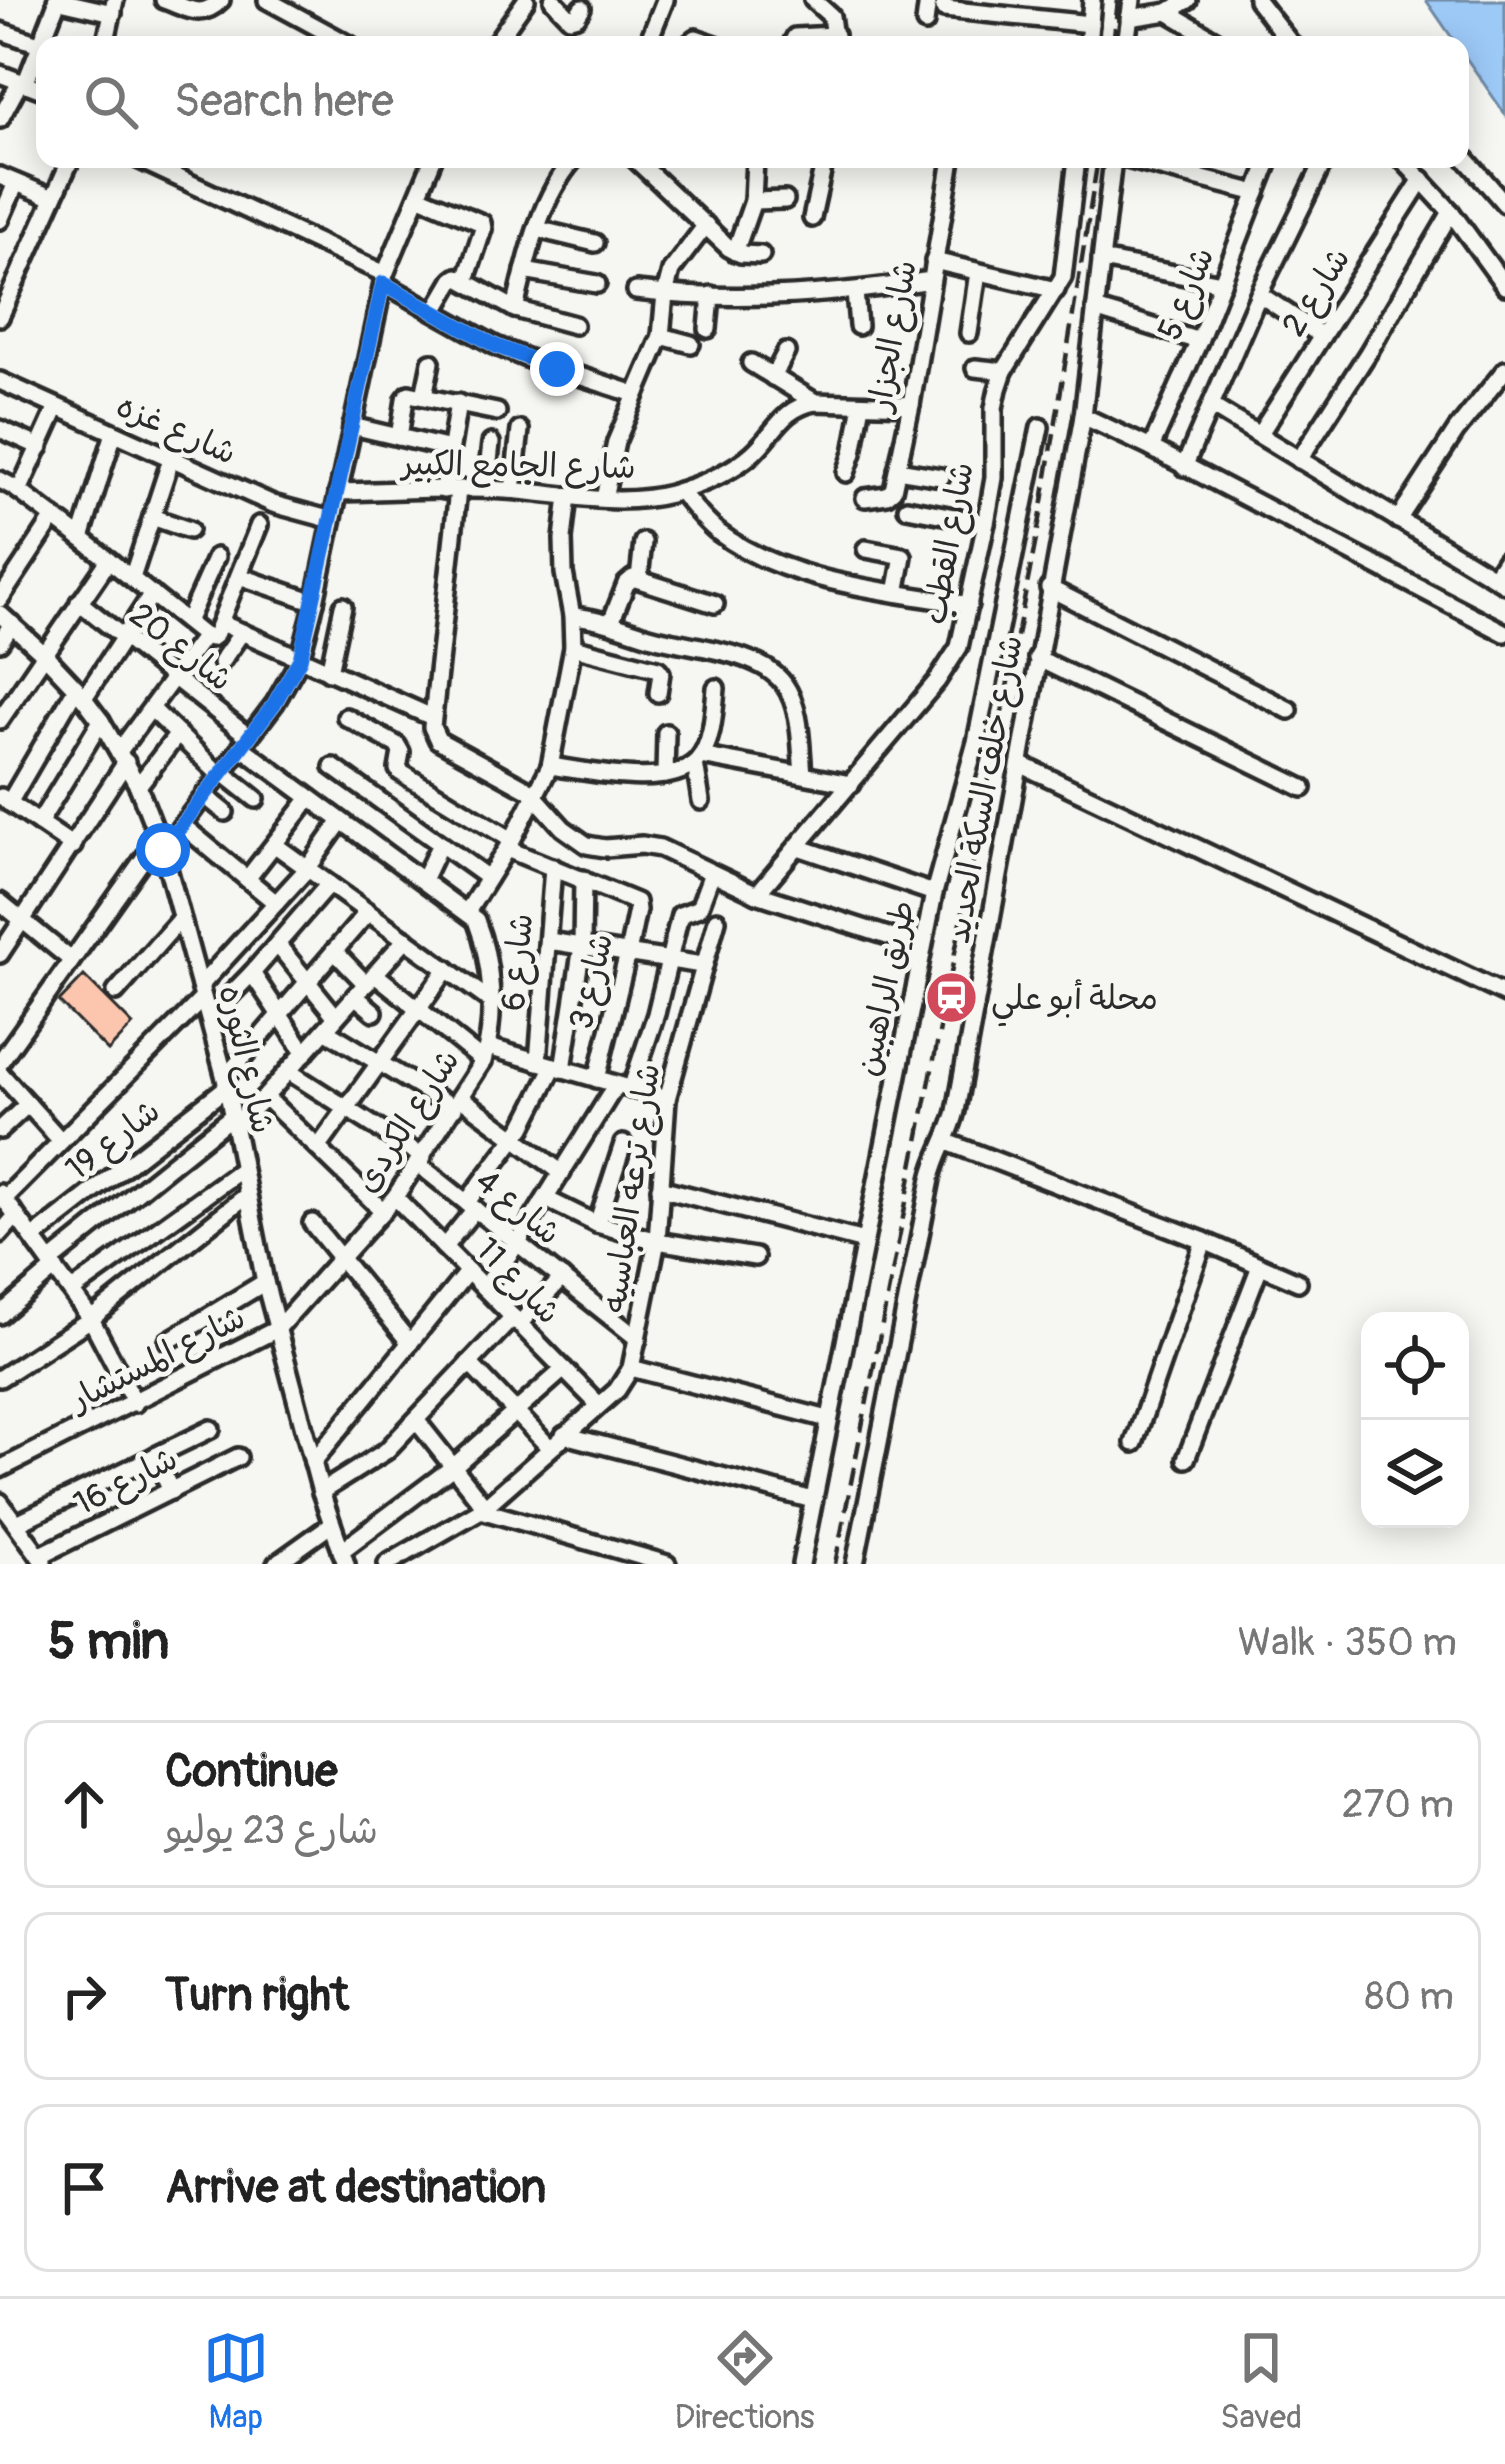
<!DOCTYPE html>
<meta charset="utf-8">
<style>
body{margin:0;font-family:Pangolin,"Playpen Sans Arabic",sans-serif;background:#f6f6f6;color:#222}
.controls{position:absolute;right:36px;bottom:36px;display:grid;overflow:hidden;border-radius:24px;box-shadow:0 6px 30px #0003}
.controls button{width:108px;height:108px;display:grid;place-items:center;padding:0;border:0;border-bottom:3px solid #e0e0e0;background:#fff;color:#222;font:60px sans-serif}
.stop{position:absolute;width:36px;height:36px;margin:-27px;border:9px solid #1a73e8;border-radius:50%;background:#fff}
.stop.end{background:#1a73e8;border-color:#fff;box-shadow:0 3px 12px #0008}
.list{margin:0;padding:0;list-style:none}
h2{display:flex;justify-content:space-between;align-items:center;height:156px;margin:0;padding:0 48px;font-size:51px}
h2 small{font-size:39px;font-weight:400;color:#767676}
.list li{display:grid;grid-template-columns:78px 1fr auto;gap:36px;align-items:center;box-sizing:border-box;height:168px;margin:0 24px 24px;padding:0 24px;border:3px solid #e0e0e0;border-radius:24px}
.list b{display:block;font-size:45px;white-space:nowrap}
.list p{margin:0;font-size:39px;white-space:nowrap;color:#767676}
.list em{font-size:39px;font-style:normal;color:#767676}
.icon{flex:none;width:66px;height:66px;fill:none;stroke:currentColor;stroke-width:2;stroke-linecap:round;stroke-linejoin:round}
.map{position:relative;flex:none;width:1505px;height:1564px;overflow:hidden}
.search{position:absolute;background:#fff;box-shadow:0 6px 30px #0003;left:36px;right:36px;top:36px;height:132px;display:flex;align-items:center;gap:30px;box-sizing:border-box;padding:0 42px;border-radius:24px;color:#767676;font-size:45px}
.sheet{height:732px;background:#fff}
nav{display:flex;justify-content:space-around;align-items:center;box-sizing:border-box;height:168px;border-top:3px solid #e0e0e0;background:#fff;font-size:33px;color:#767676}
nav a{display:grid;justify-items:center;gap:6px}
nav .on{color:#1a73e8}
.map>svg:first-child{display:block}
.water{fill:#9dc9f7;stroke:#6f8aa5;stroke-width:3}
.building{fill:#fcc6ae;stroke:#2b2b2b;stroke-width:3}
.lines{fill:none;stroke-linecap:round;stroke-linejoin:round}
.street-casing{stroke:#2b2b2b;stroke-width:24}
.street{stroke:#f6f6f2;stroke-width:15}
.rail{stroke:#2b2b2b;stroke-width:4.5;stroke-dasharray:18 9;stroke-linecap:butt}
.route{stroke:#1a73e8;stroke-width:15}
.labels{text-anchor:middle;stroke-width:10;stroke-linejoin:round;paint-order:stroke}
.street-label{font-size:33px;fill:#2b2b2b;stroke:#f6f6f2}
.poi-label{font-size:33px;fill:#2b2b2b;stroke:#f6f6f2;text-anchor:start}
</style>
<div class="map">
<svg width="1505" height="1564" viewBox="0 0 1505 1564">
<rect width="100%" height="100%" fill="#f6f6f2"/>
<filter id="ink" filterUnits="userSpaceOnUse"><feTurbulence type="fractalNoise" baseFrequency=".00833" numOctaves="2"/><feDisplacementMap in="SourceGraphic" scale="24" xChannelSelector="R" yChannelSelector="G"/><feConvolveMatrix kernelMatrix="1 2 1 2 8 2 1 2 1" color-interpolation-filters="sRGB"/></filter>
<g filter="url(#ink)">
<polygon class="water" points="1426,0 1505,0 1505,114 1460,49 1460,45 1457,45"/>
<polygon class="building" points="84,976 133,1025 108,1051 59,1002"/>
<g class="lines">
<defs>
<g id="street">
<polyline points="56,0 113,13"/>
<path d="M164,0C187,8 201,20 221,0"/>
<polyline points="267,0 350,45"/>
<polyline points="553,0 570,18 577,16 582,8"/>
<polyline points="813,0 831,16 835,45"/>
<polyline points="943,0 944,9 1090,24"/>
<polyline points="1257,0 1292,45"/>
<polyline points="1168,12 1224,45"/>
<polyline points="1129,18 1168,12 1188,0"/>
<polyline points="925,23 928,0"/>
<polyline points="0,31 45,46"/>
<polyline points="105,45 115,0"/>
<polyline points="494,45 526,0"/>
<polyline points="647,45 665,0"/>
<polyline points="688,45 696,38 716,45"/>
<polyline points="791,45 795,37 835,35"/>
<polyline points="1088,45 1092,0"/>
<polyline points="1126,45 1132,0"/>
<polyline points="0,74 45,91"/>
<polyline points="25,84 58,0"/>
<polyline points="0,119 20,82"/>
<polyline points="1460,152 1505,204"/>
<polyline points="138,159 385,274"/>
<polyline points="635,159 729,248 741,254 761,255"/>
<polyline points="1126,159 1257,193"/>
<polyline points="1402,159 1451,212 1505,286"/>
<polyline points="0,176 53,198"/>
<polyline points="418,196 482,223 483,229 466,280"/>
<polyline points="753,201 785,200"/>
<polyline points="812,218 825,159"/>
<polyline points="0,220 16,183"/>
<polyline points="537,229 595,243"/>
<polyline points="735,252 753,201 755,159"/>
<polyline points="1101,260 1222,283"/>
<polyline points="934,261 1056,290"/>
<polyline points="524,271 597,284"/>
<polyline points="383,283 496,346 536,362 635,394"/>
<path d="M636,291C731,302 837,295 931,280"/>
<polyline points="855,292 858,326"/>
<polyline points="1259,294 1322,336"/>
<path d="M515,309C527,259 539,199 574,159"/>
<polyline points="1095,309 1199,341"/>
<polyline points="435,311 453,280 457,277 515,309 574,325"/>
<polyline points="0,317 71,159"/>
<polyline points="708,329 711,295"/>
<polyline points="969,333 978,272"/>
<polyline points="661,336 691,344"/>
<polyline points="751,363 815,402"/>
<polyline points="975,368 1004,371"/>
<polyline points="773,377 786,352"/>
<polyline points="0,381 273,504 332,520"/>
<polyline points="424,396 431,362"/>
<polyline points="1211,406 1505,584"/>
<polyline points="1083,416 1151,448 1505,633"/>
<polyline points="352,426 450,449"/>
<polyline points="0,429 40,447"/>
<polyline points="1259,435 1422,179"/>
<polyline points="399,437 405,399 409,394 497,412"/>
<polyline points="1151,448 1199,341 1270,159"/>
<polyline points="1299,460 1368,353 1451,212"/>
<polyline points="1184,467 1259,294 1325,159"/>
<polyline points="897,470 941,477"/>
<polyline points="846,473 853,453 862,404"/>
<polyline points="0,480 15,488 81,538 204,636"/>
<polyline points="486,489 491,443"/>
<polyline points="444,490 458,403"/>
<polyline points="458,490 432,727 438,740 529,790 563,828 587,845 605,848 642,845 660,848 757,894 922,947"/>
<polyline points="513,490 520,430"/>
<polyline points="19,491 57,407"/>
<path d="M680,491C692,505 703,520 718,532C785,583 888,591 969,605"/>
<path d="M338,492C394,491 450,487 505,490C559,493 617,508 670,494C698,486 731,473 753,453C776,432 781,409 815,402L911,405"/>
<polyline points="865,498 887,495 893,490 911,405 952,159"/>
<polyline points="604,499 616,442 661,336 665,294 671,271 706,225"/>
<polyline points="907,508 986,523"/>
<polyline points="152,517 189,530"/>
<polyline points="1398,520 1456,431 1505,370"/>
<polyline points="81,538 114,433"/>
<polyline points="866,549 903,556 896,593"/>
<polyline points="239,576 315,602"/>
<polyline points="1494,577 1505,560"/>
<polyline points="132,578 171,459"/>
<polyline points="639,579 643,542"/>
<polyline points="1049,588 1289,710"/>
<polyline points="0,599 54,517"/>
<polyline points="79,602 249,737"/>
<polyline points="0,614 44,654 76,688 101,721 138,786 163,850 225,1078 265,1282 321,1492 346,1564"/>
<path d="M572,616C601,618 626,629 653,637C691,648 759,650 784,684C802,709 800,745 803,774"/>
<polyline points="187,622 216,557"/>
<polyline points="611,622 626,584 633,578 715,604"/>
<polyline points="221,623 432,717"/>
<polyline points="0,642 12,624"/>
<polyline points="573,647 658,669 661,673 658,693"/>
<polyline points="1037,658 1303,788"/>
<polyline points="221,662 242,632"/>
<polyline points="329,672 343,606"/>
<polyline points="84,698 152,594"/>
<polyline points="152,709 220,775"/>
<polyline points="346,717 397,745 401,752 398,769 400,772 512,840"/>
<polyline points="0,720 109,560"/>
<polyline points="120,750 204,636 211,638 215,635 259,525"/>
<polyline points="701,756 851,784"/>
<polyline points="695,763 701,801"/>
<polyline points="1020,764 1505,994"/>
<path d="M550,766C587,771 668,790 697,761C713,744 714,710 716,688"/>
<polyline points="333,767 488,878"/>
<polyline points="222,772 256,799"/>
<polyline points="665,775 666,733"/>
<polyline points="138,786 178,734"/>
<polyline points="204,795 225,812"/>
<polyline points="1,797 73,846"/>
<polyline points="9,803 76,688"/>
<polyline points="39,823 101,721"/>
<polyline points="182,825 276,903"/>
<polyline points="275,845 492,1002"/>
<polyline points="798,847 934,893"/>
<polyline points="507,849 636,902 637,910 628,953 597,1079"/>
<polyline points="163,850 275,703 300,659 315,602 385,274 433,159"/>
<polyline points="247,879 310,798"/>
<polyline points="423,880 440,844"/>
<polyline points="757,894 937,681 959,647 986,523 994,478 994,408 998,389 1004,371 1063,277 1077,159"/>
<polyline points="0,902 70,959"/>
<polyline points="467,912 512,840 550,766 573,647 572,616 564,573 563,539 568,496"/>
<polyline points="549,941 702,965"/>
<polyline points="277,944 336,1017"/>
<polyline points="334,951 366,984"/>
<polyline points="0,954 126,762"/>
<polyline points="252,973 305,1053"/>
<polyline points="375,974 483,1061"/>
<polyline points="200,986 308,868 341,821"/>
<polyline points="116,992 181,918"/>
<polyline points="355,996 374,1012"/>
<polyline points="209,1017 252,973 329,884"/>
<polyline points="325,1030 454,1108"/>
<polyline points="488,1047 667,1099"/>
<polyline points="0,1062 158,838"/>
<polyline points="538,1062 553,867"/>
<polyline points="563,1069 582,946 583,879"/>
<polyline points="288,1071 423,1157"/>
<polyline points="0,1073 61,1141"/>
<polyline points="225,1078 368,912"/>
<polyline points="631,1089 656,1014 680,915 699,908 712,873"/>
<polyline points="265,1097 383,1211"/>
<polyline points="460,1097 562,1173"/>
<polyline points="234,1126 265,1097 406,939"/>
<polyline points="0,1130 28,1104"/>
<polyline points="947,1142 1204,1241 1298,1282"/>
<polyline points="318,1148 447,969"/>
<polyline points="418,1164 638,1339"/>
<polyline points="660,1188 864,1241"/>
<polyline points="0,1193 91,1319 135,1403"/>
<polyline points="395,1197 599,1405"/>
<polyline points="4,1199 203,998"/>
<polyline points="546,1199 597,1224 657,1241 755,1257"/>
<polyline points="467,1202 523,1127 554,1066"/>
<polyline points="312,1223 410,1343"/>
<polyline points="597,1224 623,1144"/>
<polyline points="0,1234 16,1216"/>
<polyline points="33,1238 227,1087"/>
<polyline points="444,1247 475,1209"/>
<polyline points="50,1262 232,1116"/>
<polyline points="484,1288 517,1244 616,1085"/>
<polyline points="72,1291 242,1169"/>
<polyline points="0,1315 55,1268"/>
<polyline points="519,1324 562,1278"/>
<polyline points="168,1341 265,1282"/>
<polyline points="469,1363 550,1448"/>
<polyline points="631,1368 828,1419"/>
<polyline points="0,1378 91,1319 247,1195"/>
<polyline points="416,1420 485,1507"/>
<polyline points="564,1435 813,1500"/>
<polyline points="1134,1443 1204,1241"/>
<polyline points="155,1456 171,1491"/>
<polyline points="1186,1459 1260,1266"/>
<polyline points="313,1462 468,1271"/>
<path d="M0,1469L277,1329L395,1197L483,1061C497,1019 492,961 476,920L241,747"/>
<polyline points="321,1492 386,1451 513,1317"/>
<polyline points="0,1502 43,1561"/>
<polyline points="481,1510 667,1564"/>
<polyline points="17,1523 211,1429"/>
<polyline points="341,1551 453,1467 564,1369"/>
<polyline points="39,1556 238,1457"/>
<polyline points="276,1564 332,1524"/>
<polyline points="387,1564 481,1510 617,1390 631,1368 657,1241 667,1099 717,920"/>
<polyline points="801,1564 934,893 976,742 1040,427"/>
<path d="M855,1564L931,1179C936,1155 950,1136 956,1111L1083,416L1113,159"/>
</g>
</defs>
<use href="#street" class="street-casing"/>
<use href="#street" class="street"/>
<g class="rail">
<polyline points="1113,45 1118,0"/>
<polyline points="835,1564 1041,514 1098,159"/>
</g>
</g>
</g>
<g class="lines" filter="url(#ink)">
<polyline class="route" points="163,850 274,704 300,659 383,283 496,346 557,369"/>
</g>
<defs>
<symbol id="station-disc" viewBox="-11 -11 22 22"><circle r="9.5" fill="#d1495b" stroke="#f6f6f2"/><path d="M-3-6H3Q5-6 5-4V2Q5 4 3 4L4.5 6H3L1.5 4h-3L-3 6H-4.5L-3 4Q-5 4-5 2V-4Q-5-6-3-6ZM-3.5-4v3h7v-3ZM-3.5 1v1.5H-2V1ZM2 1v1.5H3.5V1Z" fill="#fff"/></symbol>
</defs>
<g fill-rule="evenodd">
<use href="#station-disc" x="922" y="968" width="59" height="59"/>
</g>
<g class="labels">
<g class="street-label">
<text transform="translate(1315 291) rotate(-58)" y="12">شارع 2</text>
<text transform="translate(1185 293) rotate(-68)" y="12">شارع 5</text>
<text transform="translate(891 335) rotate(-80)" y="12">شارع الجزار</text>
<text transform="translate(177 428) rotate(24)" y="12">شارع غزه</text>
<text transform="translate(519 464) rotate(1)" y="12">شارع الجامع الكبير</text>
<text transform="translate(947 543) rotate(-80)" y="12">شارع القطب</text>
<text transform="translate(182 646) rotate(38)" y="12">شارع 20</text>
<text transform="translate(983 789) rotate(-80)" y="12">شارع خلف السكة الحديد</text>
<text transform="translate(516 962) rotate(-85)" y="12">شارع 6</text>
<text transform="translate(590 981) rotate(-77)" y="12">شارع 3</text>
<text transform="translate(884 988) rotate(-78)" y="12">طريق الراهبين</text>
<text transform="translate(248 1059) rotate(77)" y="12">شارع الثوره</text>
<text transform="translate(406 1120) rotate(-57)" y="12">شارع الكردى</text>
<text transform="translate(112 1139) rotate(-38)" y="12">شارع 19</text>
<text transform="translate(630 1188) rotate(-82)" y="12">شارع ترعه العباسيه</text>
<text transform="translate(519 1206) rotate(39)" y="12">شارع 4</text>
<text transform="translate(519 1280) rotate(46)" y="12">شارع 11</text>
<text transform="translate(157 1357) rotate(-27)" y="12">شارع المستشار</text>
<text transform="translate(125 1480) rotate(-27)" y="12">شارع 16</text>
</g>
<g class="poi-label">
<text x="991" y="1009">محلة أبو علي</text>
</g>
</g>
</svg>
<div class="controls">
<button><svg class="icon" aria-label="locate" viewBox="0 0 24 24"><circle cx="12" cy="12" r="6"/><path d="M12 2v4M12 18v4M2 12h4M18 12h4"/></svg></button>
<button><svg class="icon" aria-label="layers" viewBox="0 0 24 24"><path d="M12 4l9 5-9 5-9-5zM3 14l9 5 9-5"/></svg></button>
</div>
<div class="stop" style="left:163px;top:850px"></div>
<div class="stop end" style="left:557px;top:369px"></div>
<div class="search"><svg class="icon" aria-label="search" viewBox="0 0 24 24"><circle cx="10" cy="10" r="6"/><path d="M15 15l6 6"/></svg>Search here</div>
</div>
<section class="sheet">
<h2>5 min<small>Walk · 350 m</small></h2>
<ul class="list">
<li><svg class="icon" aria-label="ahead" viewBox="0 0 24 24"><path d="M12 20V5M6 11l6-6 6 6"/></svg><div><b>Continue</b><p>شارع 23 يوليو</p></div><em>270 m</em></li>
<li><svg class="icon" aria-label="right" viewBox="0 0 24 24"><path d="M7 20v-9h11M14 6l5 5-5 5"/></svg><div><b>Turn right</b></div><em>80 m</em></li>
<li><svg class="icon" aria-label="arrive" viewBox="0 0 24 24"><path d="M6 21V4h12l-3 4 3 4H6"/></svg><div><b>Arrive at destination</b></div></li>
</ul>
</section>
<nav>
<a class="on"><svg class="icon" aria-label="map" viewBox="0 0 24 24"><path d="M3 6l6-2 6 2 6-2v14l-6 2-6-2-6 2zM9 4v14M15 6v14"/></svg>Map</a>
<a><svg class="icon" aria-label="directions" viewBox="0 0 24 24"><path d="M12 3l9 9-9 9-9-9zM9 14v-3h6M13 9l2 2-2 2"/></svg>Directions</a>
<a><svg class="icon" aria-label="saved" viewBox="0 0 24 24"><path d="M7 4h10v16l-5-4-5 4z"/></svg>Saved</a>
</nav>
